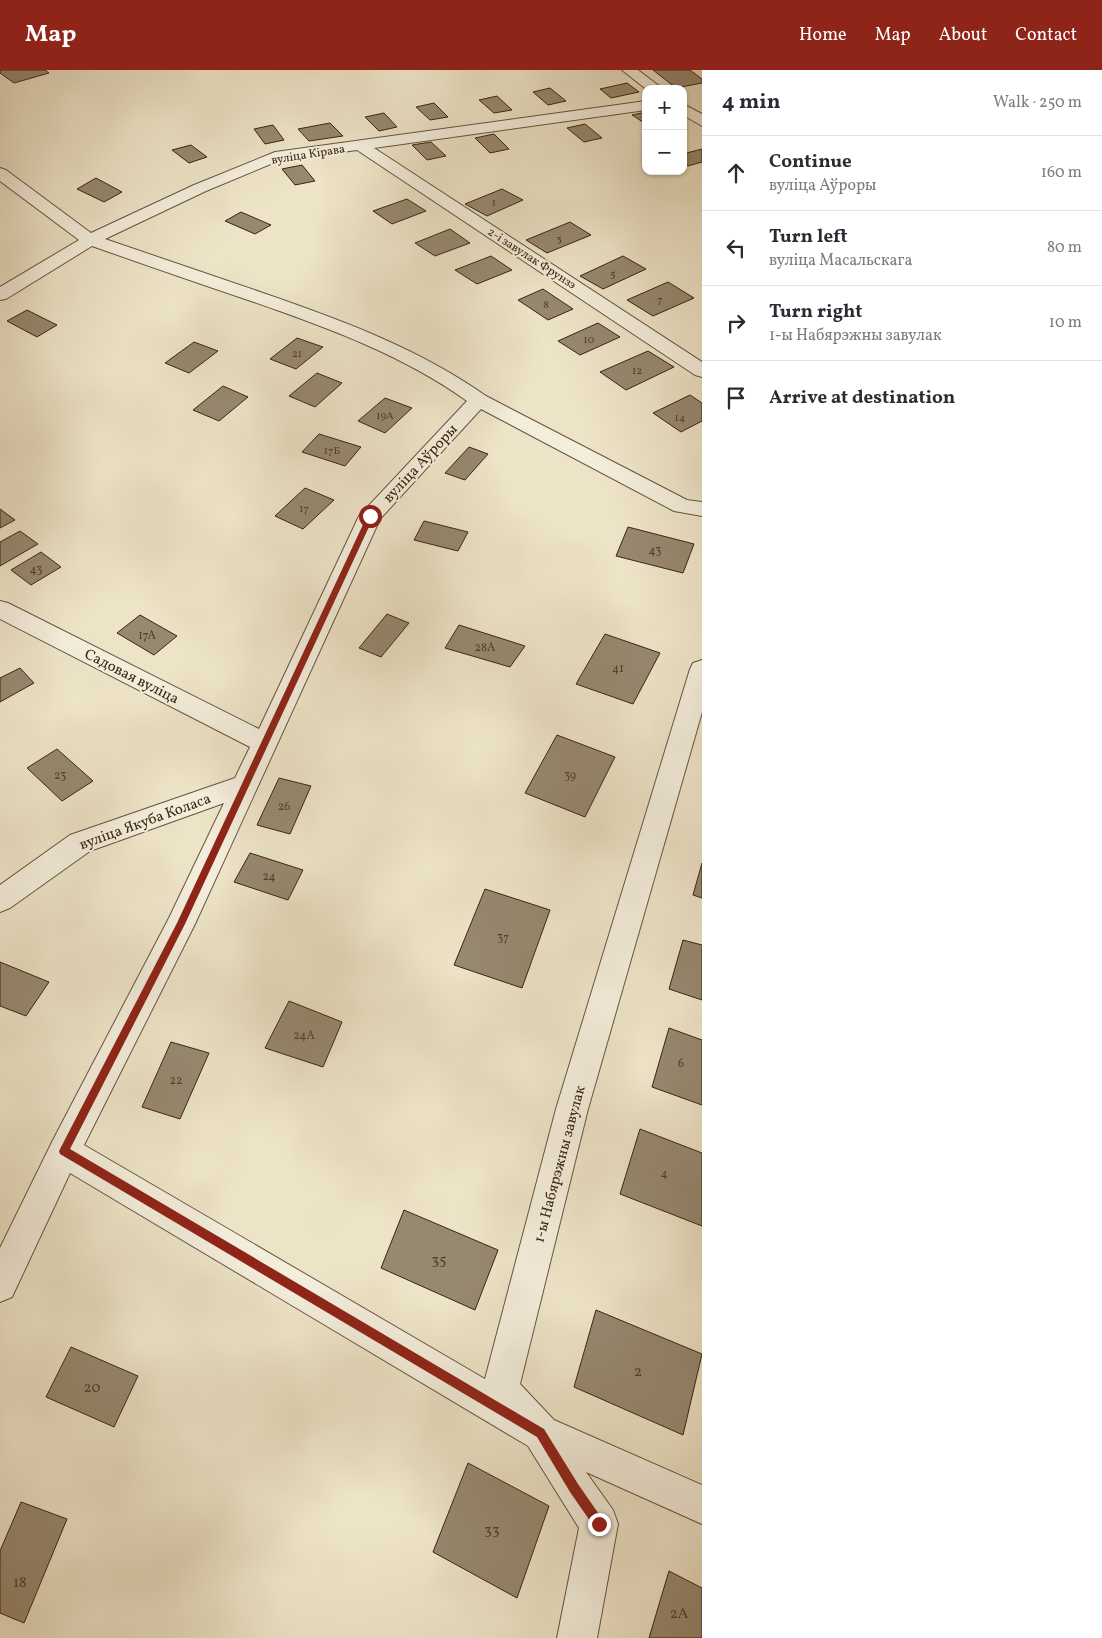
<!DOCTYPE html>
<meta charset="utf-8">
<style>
body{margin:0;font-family:Vollkorn,serif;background:#f7f7f7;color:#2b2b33}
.controls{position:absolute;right:15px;top:15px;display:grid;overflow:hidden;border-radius:10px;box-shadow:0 1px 4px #0004}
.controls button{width:45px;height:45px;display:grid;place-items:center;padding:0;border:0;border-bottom:1px solid #e1e1e2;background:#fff;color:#2b2b33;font:25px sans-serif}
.stop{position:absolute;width:15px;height:15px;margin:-11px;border:4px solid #8f2418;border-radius:50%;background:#fff}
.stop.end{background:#8f2418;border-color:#fff;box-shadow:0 1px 5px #0008}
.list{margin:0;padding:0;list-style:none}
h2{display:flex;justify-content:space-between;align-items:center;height:65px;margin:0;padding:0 20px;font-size:21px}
h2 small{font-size:16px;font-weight:400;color:#7c7c81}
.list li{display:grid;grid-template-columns:32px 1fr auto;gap:15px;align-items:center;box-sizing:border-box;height:75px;padding:0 20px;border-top:1px solid #e1e1e2}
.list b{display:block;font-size:19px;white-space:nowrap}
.list p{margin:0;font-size:16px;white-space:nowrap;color:#7c7c81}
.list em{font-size:16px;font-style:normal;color:#7c7c81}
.icon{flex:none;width:28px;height:28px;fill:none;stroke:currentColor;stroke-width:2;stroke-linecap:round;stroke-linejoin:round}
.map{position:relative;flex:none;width:702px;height:1568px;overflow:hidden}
header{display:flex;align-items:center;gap:30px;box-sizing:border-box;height:70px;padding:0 25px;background:#8f2418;color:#fff}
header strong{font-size:24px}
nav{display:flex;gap:28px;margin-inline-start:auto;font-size:18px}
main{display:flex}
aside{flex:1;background:#fff}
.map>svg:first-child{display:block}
.building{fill:#978870;stroke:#392511}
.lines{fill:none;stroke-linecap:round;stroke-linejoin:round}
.street-casing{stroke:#66543e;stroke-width:2}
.street{fill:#f3eddb;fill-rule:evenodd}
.route{fill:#8f2418}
.labels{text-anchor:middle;stroke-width:4;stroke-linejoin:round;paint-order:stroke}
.far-number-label{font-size:11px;fill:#503e29}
.far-street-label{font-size:12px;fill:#392511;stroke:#f3eddb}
.number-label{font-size:12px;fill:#503e29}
.street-label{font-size:15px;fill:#392511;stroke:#f3eddb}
.near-number-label{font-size:15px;fill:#503e29}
</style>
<header>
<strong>Map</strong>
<nav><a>Home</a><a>Map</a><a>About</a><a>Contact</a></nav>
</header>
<main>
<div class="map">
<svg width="702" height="1568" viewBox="0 0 702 1568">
<rect width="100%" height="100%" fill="#ede3c7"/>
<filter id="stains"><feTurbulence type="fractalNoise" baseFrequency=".004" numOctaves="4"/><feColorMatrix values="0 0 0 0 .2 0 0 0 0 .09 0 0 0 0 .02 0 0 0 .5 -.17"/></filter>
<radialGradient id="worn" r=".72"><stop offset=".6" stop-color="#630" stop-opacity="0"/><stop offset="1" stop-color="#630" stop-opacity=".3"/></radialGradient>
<g class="building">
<polygon points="0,0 45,0 49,3 14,13 0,3"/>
<polygon points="653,0 690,0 702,9 702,13 676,18"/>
<polygon points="627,13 639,22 611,28 600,19"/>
<polygon points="550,18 566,31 548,35 533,22"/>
<polygon points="497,26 512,40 494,43 479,30"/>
<polygon points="434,33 448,47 430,50 416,37"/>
<polygon points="646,42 646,54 632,45"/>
<polygon points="384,43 397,57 379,61 365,47"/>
<polygon points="330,53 343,66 309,71 298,59"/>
<polygon points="585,54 602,68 584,72 567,58"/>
<polygon points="273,55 284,70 265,74 254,59"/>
<polygon points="494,64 509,79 490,83 475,68"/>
<polygon points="431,72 446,86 427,90 412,75"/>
<polygon points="191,75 207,87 189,93 172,80"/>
<polygon points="702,79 702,92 688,96 683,92 683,84"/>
<polygon points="302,95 315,111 295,115 282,99"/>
<polygon points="96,108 122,122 104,132 77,119"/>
<polygon points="502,119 523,130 487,146 465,134"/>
<polygon points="407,129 426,141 392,154 373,141"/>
<polygon points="241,142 271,155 255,164 225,151"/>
<polygon points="570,152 591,165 547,183 526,170"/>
<polygon points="450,159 470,173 435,186 415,173"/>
<polygon points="491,186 512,200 477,214 455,200"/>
<polygon points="623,186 646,199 603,219 580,206"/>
<polygon points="668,212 694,228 653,246 627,230"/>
<polygon points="543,219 573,239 548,250 518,230"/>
<polygon points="27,240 57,255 37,267 7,251"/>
<polygon points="598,253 620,267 580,285 558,271"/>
<polygon points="297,268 323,277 296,299 270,289"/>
<polygon points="194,272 218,281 189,303 165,293"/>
<polygon points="648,281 674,297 626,320 600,302"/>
<polygon points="317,303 342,313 315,337 289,326"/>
<polygon points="223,316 248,327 219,351 193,340"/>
<polygon points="690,325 702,333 702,351 681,362 653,343"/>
<polygon points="385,328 412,338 385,363 358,351"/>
<polygon points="319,364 361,377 345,396 302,382"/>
<polygon points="469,377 488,384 465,410 445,403"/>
<polygon points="305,418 334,430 303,459 275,446"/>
<polygon points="0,439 15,450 0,458"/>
<polygon points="424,451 468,462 458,481 414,470"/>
<polygon points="628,457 694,474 683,503 616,486"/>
<polygon points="20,461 38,474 0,496 0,472"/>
<polygon points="41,482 61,497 31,515 11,500"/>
<polygon points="387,544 409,553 381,587 359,578"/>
<polygon points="140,545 177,566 154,585 117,563"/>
<polygon points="459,555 525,576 510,597 445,578"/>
<polygon points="605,564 660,583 633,634 576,614"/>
<polygon points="20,598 34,613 0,632 0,608"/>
<polygon points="557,665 615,687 585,747 525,723"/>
<polygon points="57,679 93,711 62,731 27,698"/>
<polygon points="279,708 311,716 290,764 257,755"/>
<polygon points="250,783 303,800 288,830 234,812"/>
<polygon points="702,793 702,828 693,825"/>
<polygon points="485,819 550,840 522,918 454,895"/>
<polygon points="683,870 702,875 702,930 669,919"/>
<polygon points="0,892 49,912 26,946 0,936"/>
<polygon points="289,931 342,952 323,997 265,978"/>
<polygon points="669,958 702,970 702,1035 652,1017"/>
<polygon points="171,972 209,983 180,1049 142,1037"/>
<polygon points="640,1059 702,1083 702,1156 620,1124"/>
<polygon points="404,1140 498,1180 475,1240 381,1198"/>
<polygon points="596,1240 702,1284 683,1365 574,1317"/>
<polygon points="71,1277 138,1306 114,1357 46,1327"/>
<polygon points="468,1393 549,1436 517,1528 433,1482"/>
<polygon points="21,1432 67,1449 24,1553 0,1543 0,1481"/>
<polygon points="669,1501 702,1518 702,1568 649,1568"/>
</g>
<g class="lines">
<defs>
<g id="street">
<polygon points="622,0 638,0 663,19 646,19"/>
<path d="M646,31V40L374,78L702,292V307L695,305L357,80L278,91L206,121L105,169C158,187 210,205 263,223C341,250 418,278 486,326L687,430L702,432V446L674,441L481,339L380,449L195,854L84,1075L485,1309L556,1039L690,599L693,593L702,590V642L588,1039L520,1314L554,1350L702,1415V1454L586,1402L613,1440L618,1454L597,1568H557L579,1458L528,1376L70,1103L12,1227L0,1232V1178L53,1070L169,848L224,733L90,781L10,838L0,842V815L70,765L235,708L250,677L0,549V531L8,533L259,659L359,446L467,331C403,285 328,258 254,232C200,214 146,195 92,176L6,229L0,230V217L79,170L0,111V98L6,100L91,163L194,115L275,82Z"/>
<polygon points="683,34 702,44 702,56 683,45"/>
</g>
</defs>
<use href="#street" class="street-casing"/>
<use href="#street" class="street"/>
</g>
<polygon class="route" points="370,444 374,446 185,854 70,1079 544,1359 578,1414 603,1450 605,1454 603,1458 599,1460 595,1458 570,1422 537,1367 60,1084 59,1081 177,853 367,446"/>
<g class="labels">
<g class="far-number-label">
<text x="494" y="136">1</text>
<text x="559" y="172">3</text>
<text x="613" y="207">5</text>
<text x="660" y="233">7</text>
<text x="546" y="238">8</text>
<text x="589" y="273">10</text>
<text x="297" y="287">21</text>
<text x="637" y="304">12</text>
<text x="385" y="349">19А</text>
<text x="680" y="351">14</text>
<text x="332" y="384">17Б</text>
<text x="304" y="442">17</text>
</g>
<g class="far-street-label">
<text transform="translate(308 84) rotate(-9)" y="4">вуліца Кірава</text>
<text transform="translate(532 188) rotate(33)" y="4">2-і завулак Фрунзэ</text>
</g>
<g class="number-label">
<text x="655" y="484">43</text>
<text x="36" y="503">43</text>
<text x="147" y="569">17А</text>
<text x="485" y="581">28А</text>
<text x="618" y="602">41</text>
<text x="60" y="709">23</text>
<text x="570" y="709">39</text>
<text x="284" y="740">26</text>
<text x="269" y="810">24</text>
<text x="503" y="871">37</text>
<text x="304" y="969">24А</text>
<text x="681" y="997">6</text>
<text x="176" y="1014">22</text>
<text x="664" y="1107">4</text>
</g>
<g class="street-label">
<text transform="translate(420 393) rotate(-47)" y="5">вуліца Аўроры</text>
<text transform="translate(132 606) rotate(27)" y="5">Садовая вуліца</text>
<text transform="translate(145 751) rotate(-20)" y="5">вуліца Якуба Коласа</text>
<text transform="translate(559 1094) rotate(-75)" y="5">1-ы Набярэжны завулак</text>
</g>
<g class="near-number-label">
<text x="439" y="1194">35</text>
<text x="638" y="1306">2</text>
<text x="92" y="1322">20</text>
<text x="492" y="1464">33</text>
<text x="20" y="1517">18</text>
<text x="679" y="1548">2А</text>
</g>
</g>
<rect width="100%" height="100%" filter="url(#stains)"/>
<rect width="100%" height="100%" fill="url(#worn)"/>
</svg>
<div class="controls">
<button>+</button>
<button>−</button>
</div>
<div class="stop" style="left:370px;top:446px"></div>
<div class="stop end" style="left:599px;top:1454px"></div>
</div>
<aside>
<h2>4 min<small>Walk · 250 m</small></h2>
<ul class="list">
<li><svg class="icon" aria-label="ahead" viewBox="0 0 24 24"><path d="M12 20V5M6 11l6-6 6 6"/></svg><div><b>Continue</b><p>вуліца Аўроры</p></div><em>160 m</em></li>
<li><svg class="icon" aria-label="left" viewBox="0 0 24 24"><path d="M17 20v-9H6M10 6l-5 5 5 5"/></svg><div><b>Turn left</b><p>вуліца Масальскага</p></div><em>80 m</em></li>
<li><svg class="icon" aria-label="right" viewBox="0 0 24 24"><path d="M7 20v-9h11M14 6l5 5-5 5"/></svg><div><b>Turn right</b><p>1-ы Набярэжны завулак</p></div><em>10 m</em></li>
<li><svg class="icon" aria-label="arrive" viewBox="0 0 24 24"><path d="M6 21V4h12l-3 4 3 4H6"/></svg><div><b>Arrive at destination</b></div></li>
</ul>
</aside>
</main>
